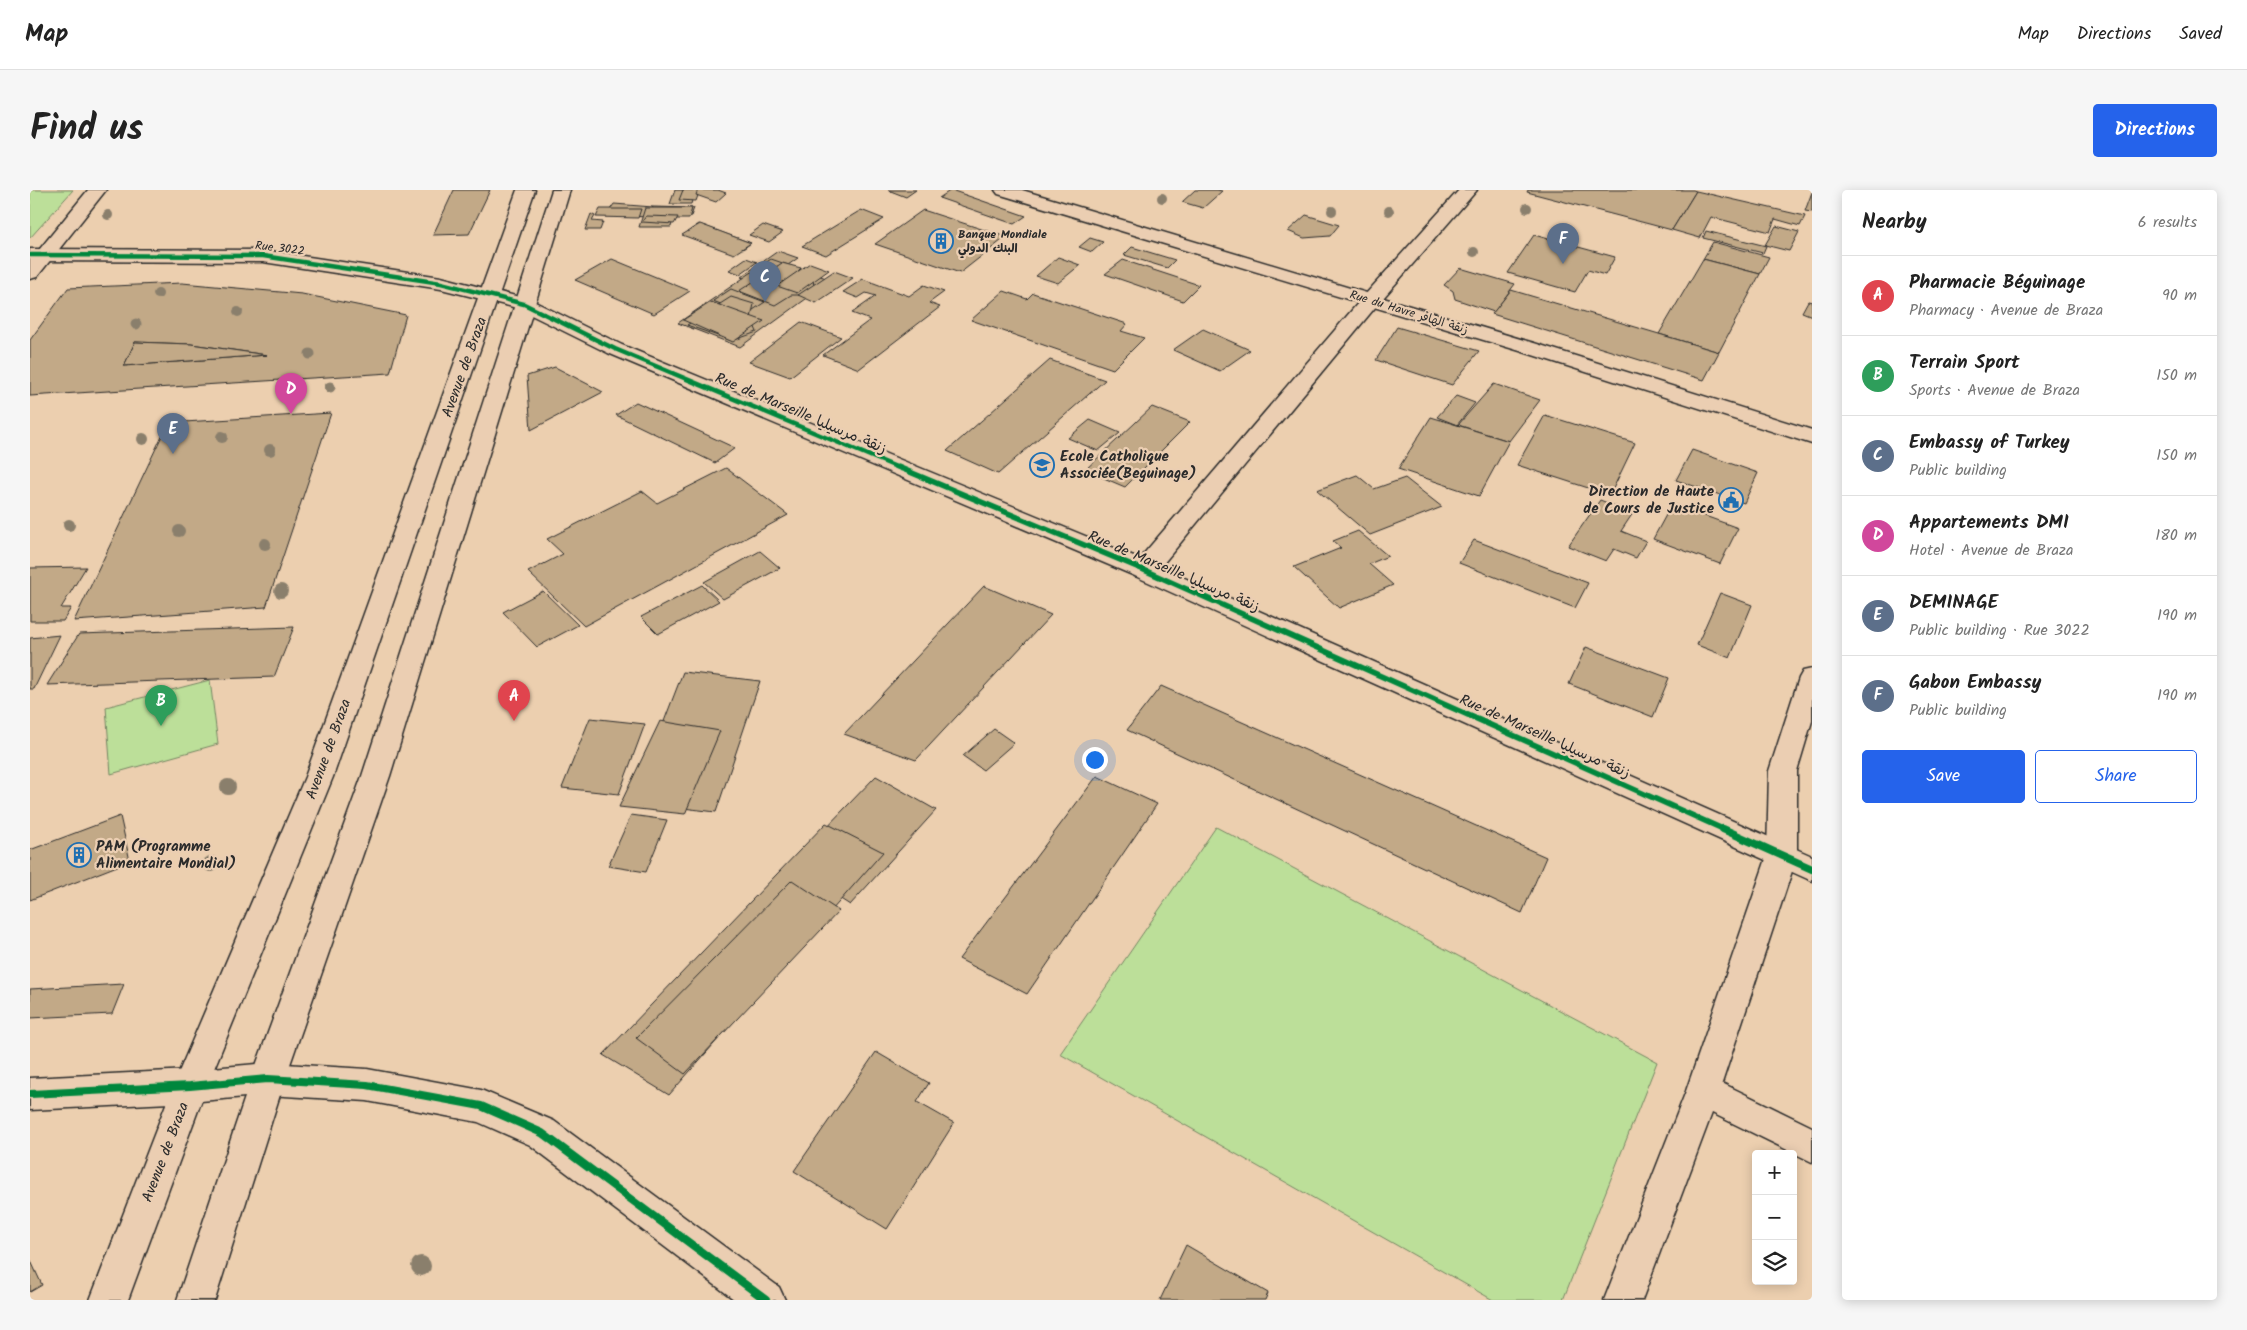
<!DOCTYPE html>
<meta charset="utf-8">
<style>
body{margin:0;font-family:Kalam,"Playpen Sans Arabic",sans-serif;background:#f6f6f6;color:#222}
.controls{position:absolute;right:15px;bottom:15px;display:grid;overflow:hidden;border-radius:5px;box-shadow:0 2px 12px #0003}
.controls button{width:45px;height:45px;display:grid;place-items:center;padding:0;border:0;border-bottom:1px solid #e0e0e0;background:#fff;color:#222;font:25px sans-serif}
.you{position:absolute;left:1064px;top:569px;width:18px;height:18px;margin:-12px;border:4px solid #fff;border-radius:50%;background:#1a73e8;box-shadow:0 0 0 8px #1a73e833}
.badge{display:grid;place-items:center;width:32px;height:32px;border-radius:50%;background:#2563eb;color:#fff;font-size:16px;font-weight:700}
.pin{position:absolute;translate:-50% -41px;filter:drop-shadow(0 1px 2px #0008)}
.pin::after{content:'';position:absolute;top:26px;width:18px;height:15px;background:inherit;clip-path:polygon(0 0,100% 0,50% 100%)}
.list{margin:0;padding:0;list-style:none}
h2{display:flex;justify-content:space-between;align-items:center;height:65px;margin:0;padding:0 20px;font-size:21px}
h2 small{font-size:16px;font-weight:400;color:#767676}
.list li{display:grid;grid-template-columns:32px 1fr auto;gap:15px;align-items:center;box-sizing:border-box;height:80px;padding:0 20px;border-top:1px solid #e0e0e0}
.list b{display:block;font-size:19px;white-space:nowrap}
.list p{margin:0;font-size:16px;white-space:nowrap;color:#767676}
.list em{font-size:16px;font-style:normal;color:#767676}
.actions{display:flex;gap:10px;padding:15px 20px}
.actions a{flex:1;padding:11px 0;border:1px solid #2563eb;border-radius:5px;text-align:center;font-size:18px;color:#2563eb}
.actions .main{background:#2563eb;color:#fff}
.icon{flex:none;width:28px;height:28px;fill:none;stroke:currentColor;stroke-width:2;stroke-linecap:round;stroke-linejoin:round}
.map{position:relative;flex:none;width:1782px;height:1110px;overflow:hidden;border-radius:5px}
header{display:flex;align-items:center;gap:30px;box-sizing:border-box;height:70px;padding:0 25px;background:#fff;border-bottom:1px solid #e0e0e0}
header strong{font-size:24px}
nav{display:flex;gap:28px;margin-inline-start:auto;font-size:18px}
.intro{display:flex;align-items:center;justify-content:space-between;box-sizing:border-box;height:120px;padding:0 30px}
h1{margin:0;font-size:35px}
.button{padding:12px 22px;border-radius:5px;background:#2563eb;color:#fff;font-size:18px;font-weight:700}
main{display:flex;gap:30px;padding:0 30px}
aside{flex:1;background:#fff;border-radius:5px;box-shadow:0 2px 12px #0003}
.map>svg:first-child{display:block}
.green{fill:#bcdf99;stroke:#748562}
.building{fill:#c2a987;stroke:#2b2b2b;fill-rule:evenodd}
.lines{fill:none;stroke-linecap:round;stroke-linejoin:round}
.minor-casing{stroke:#2b2b2b;stroke-width:3}
.tertiary-casing{stroke:#2b2b2b;stroke-width:3}
.secondary-casing{stroke:#2b2b2b;stroke-width:3}
.minor{fill:#ebceb2;fill-rule:evenodd}
.tertiary{fill:#ebceb2;fill-rule:evenodd}
.secondary{fill:#ebceb2;fill-rule:evenodd}
.cycleway-far2-casing{stroke:#ebceb2;stroke-width:7}
.cycleway-far1-casing{stroke:#ebceb2;stroke-width:9}
.cycleway-casing{stroke:#ebceb2;stroke-width:11}
.cycleway-far2{stroke:#00873e;stroke-width:4.5}
.cycleway-far1{stroke:#00873e;stroke-width:5.5}
.cycleway{stroke:#00873e;stroke-width:8}
.tree{fill:#8a7f6c}
.labels{text-anchor:middle;stroke-width:4.5;stroke-linejoin:round;paint-order:stroke}
.far-poi-label{font-size:12px;font-weight:bold;fill:#2b2b2b;stroke:#ebceb2;text-anchor:start}
.far-street-label{font-size:12px;fill:#2b2b2b;stroke:#ebceb2}
.street-label{font-size:15px;fill:#2b2b2b;stroke:#ebceb2}
.poi-label{font-size:15px;font-weight:bold;fill:#2b2b2b;stroke:#ebceb2;text-anchor:start}
</style>
<header>
<strong>Map</strong>
<nav><a>Map</a><a>Directions</a><a>Saved</a></nav>
</header>
<div class="intro"><h1>Find us</h1><a class="button">Directions</a></div>
<main>
<div class="map">
<svg width="1782" height="1110" viewBox="0 0 1782 1110">
<rect width="100%" height="100%" fill="#eccfaf"/>
<filter id="ink" filterUnits="userSpaceOnUse"><feTurbulence type="fractalNoise" baseFrequency=".02" numOctaves="2"/><feDisplacementMap in="SourceGraphic" scale="10" xChannelSelector="R" yChannelSelector="G"/><feConvolveMatrix kernelMatrix="1 2 1 2 8 2 1 2 1" color-interpolation-filters="sRGB"/></filter>
<g filter="url(#ink)">
<g class="green">
<polygon points="0,0 43,0 0,48"/>
<polygon points="180,490 188,554 81,584 76,517"/>
<polygon points="1186,637 1627,872 1533,1110 1463,1110 1030,864"/>
</g>
<g class="building">
<polygon points="424,0 460,0 439,44 403,45"/>
<polygon points="645,0 665,0 661,14 640,14"/>
<polygon points="653,0 670,0 666,11 649,10"/>
<polygon points="668,0 688,0 696,3 686,12 666,5"/>
<polygon points="858,0 886,0 876,7"/>
<polygon points="921,0 996,26 984,34 909,8"/>
<polygon points="1165,0 1187,0 1192,1 1173,18 1152,12"/>
<polygon points="1498,0 1663,0 1666,1 1642,40 1497,2"/>
<polygon points="1666,1 1775,26 1770,36 1745,29 1740,42 1681,27 1670,48 1642,40"/>
<polygon points="1782,2 1782,22 1775,21"/>
<polygon points="584,14 623,17 615,27 577,24"/>
<polygon points="623,17 664,18 661,26 620,25"/>
<polygon points="615,18 662,18 659,29 643,29 641,37 609,37"/>
<polygon points="570,19 611,19 608,28 566,27"/>
<polygon points="831,20 854,29 796,65 772,56"/>
<polygon points="893,20 976,47 930,83 845,54"/>
<polygon points="561,24 565,26 562,31 573,32 570,40 555,40"/>
<polygon points="1276,25 1309,35 1300,46 1274,48 1258,41"/>
<polygon points="616,26 648,27 644,34 612,32"/>
<polygon points="669,34 721,53 713,59 660,40"/>
<polygon points="670,34 721,53 704,64 652,45"/>
<polygon points="733,35 753,42 739,52 719,45"/>
<polygon points="1746,36 1769,42 1759,61 1735,55"/>
<polygon points="1676,41 1736,56 1733,63 1673,48"/>
<polygon points="1504,45 1585,67 1575,85 1558,80 1545,102 1478,83"/>
<polygon points="1060,48 1073,52 1062,62 1049,57"/>
<polygon points="1683,52 1739,67 1730,84 1673,69"/>
<polygon points="1102,57 1145,70 1137,78 1094,65"/>
<polygon points="748,61 768,68 731,94 711,87"/>
<polygon points="1028,67 1050,75 1028,93 1006,86"/>
<polygon points="716,68 727,72 710,84 699,80"/>
<polygon points="582,69 660,101 624,124 545,90"/>
<polygon points="741,69 802,90 710,157 648,133"/>
<polygon points="1673,69 1730,84 1689,162 1629,144"/>
<polygon points="1093,70 1169,95 1153,111 1075,84"/>
<polygon points="752,73 771,78 764,85 783,87 784,98 776,105 761,105 745,115 709,101"/>
<polygon points="780,73 799,80 767,103 747,96"/>
<polygon points="1430,78 1485,94 1464,122 1425,109 1423,101 1414,95"/>
<polygon points="804,81 823,88 786,113 768,105"/>
<polygon points="833,89 879,106 894,95 914,102 899,113 910,117 829,179 793,165 840,130 822,123 846,106 836,103 828,108 813,102"/>
<path d="M152,93L272,104L376,125L360,183L0,206V150L38,98ZM105,152L161,154L237,165L94,176Z"/>
<polygon points="701,99 735,112 717,124 683,111"/>
<polygon points="1481,100 1629,144 1689,162 1674,190 1462,124"/>
<polygon points="974,101 997,109 1003,103 1097,134 1091,141 1114,148 1083,179 941,130"/>
<polygon points="701,107 724,114 721,128 727,142 702,151 657,135"/>
<polygon points="1778,111 1782,112 1782,126 1772,122"/>
<polygon points="681,112 734,131 703,152 653,130"/>
<polygon points="771,132 811,147 760,187 719,172"/>
<polygon points="1367,137 1449,161 1422,195 1346,170"/>
<polygon points="1173,139 1220,160 1190,181 1143,160"/>
<polygon points="105,152 161,154 237,165 94,176"/>
<polygon points="1020,170 1075,190 968,284 917,261"/>
<polygon points="525,177 573,202 501,240 497,186"/>
<polygon points="1464,194 1510,210 1479,251 1428,235"/>
<polygon points="1426,206 1445,213 1427,235 1407,227"/>
<polygon points="606,212 705,258 685,273 586,225"/>
<polygon points="1122,217 1160,232 1095,297 1055,280"/>
<polygon points="301,223 236,417 44,431 138,233"/>
<polygon points="1515,225 1605,253 1580,305 1487,275"/>
<polygon points="1401,227 1479,251 1449,306 1368,279"/>
<polygon points="1060,230 1090,243 1068,261 1038,248"/>
<polygon points="1662,260 1728,283 1714,313 1646,290"/>
<polygon points="696,278 758,325 554,436 498,382 533,364 517,349 612,301 627,313"/>
<polygon points="1327,285 1344,299 1375,288 1412,317 1340,345 1287,300"/>
<polygon points="1570,310 1603,323 1591,341 1616,351 1606,368 1584,359 1576,371 1538,356"/>
<polygon points="1642,314 1708,338 1690,374 1623,349"/>
<polygon points="1328,341 1358,366 1339,374 1363,395 1309,418 1264,377 1311,358 1303,351"/>
<polygon points="1444,350 1558,393 1545,418 1429,373"/>
<polygon points="730,361 750,378 693,409 674,392"/>
<polygon points="56,377 31,418 41,418 33,431 0,431 0,378"/>
<polygon points="672,395 689,411 628,444 611,427"/>
<polygon points="954,396 1021,425 886,570 814,544"/>
<polygon points="513,401 548,435 507,457 473,422"/>
<polygon points="1690,403 1722,415 1700,468 1667,455"/>
<polygon points="264,437 244,487 17,495 49,444"/>
<polygon points="30,445 4,499 0,499 0,448"/>
<polygon points="1556,457 1639,488 1623,527 1539,494"/>
<polygon points="653,482 730,491 686,622 603,612"/>
<polygon points="1131,496 1516,667 1492,723 1097,540"/>
<polygon points="560,528 615,534 589,604 532,598"/>
<polygon points="630,531 690,541 655,624 589,617"/>
<polygon points="964,539 984,553 953,580 933,566"/>
<polygon points="846,586 906,620 820,715 759,676"/>
<polygon points="1067,586 1127,614 997,804 929,769"/>
<polygon points="601,625 637,630 616,682 578,676"/>
<polygon points="90,626 100,671 0,710 0,660"/>
<polygon points="796,633 853,662 639,905 573,865"/>
<polygon points="762,690 809,721 655,884 606,848"/>
<polygon points="94,794 82,824 0,828 0,799"/>
<polygon points="846,862 899,893 887,912 924,933 857,1039 764,981"/>
<polygon points="1156,1055 1238,1103 1235,1110 1130,1110"/>
<polygon points="0,1069 12,1095 0,1102"/>
</g>
<g class="lines">
<defs>
<g id="minor">
<polygon points="58,0 76,0 7,87 0,89 0,71"/>
<polygon points="1429,0 1447,0 1348,114 1123,386 1114,388 1105,386 1102,380 1105,374 1334,106"/>
<polygon points="1782,479 1782,531 1767,581 1767,666 1692,893 1782,937 1782,972 1682,923 1612,1110 1574,1110 1656,901 1737,666 1739,581 1769,488 1773,481"/>
</g>
<g id="tertiary">
<polygon points="0,59 233,60 411,87 501,110 592,155 1123,374 1782,666 1782,691 1105,386 578,163 487,118 411,99 233,72 0,71"/>
<polygon points="238,873 337,879 451,900 524,931 749,1097 755,1110 705,1110 500,955 448,932 337,911 238,905 160,912 0,920 0,888 160,880"/>
</g>
<g id="secondary">
<polygon points="487,0 505,0 303,587 177,896 98,1110 60,1110 143,896 275,587"/>
<polygon points="522,0 540,0 360,586 255,889 185,1110 147,1110 221,889 332,586"/>
<polygon points="965,0 992,0 1504,153 1782,240 1782,254 1490,161 968,4"/>
</g>
</defs>
<use href="#minor" class="minor-casing"/>
<use href="#tertiary" class="tertiary-casing"/>
<use href="#secondary" class="secondary-casing"/>
<use href="#minor" class="minor"/>
<use href="#tertiary" class="tertiary"/>
<use href="#secondary" class="secondary"/>
<defs>
<polyline id="cycleway-far2" points="0,65 233,66 411,93 494,114 585,159 871,279"/>
<polyline id="cycleway-far1" points="868,277 1114,380 1695,640"/>
<g id="cycleway">
<polyline points="1693,639 1782,679"/>
<polyline points="0,904 160,896 238,889 337,895 451,916 512,943 736,1110"/>
</g>
</defs>
<use href="#cycleway-far2" class="cycleway-far2-casing"/>
<use href="#cycleway-far1" class="cycleway-far1-casing"/>
<use href="#cycleway" class="cycleway-casing"/>
<use href="#cycleway-far2" class="cycleway-far2"/>
<use href="#cycleway-far1" class="cycleway-far1"/>
<use href="#cycleway" class="cycleway"/>
</g>
<g class="tree">
<circle cx="1132" cy="8" r="5"/>
<circle cx="1497" cy="18" r="5"/>
<circle cx="1302" cy="21" r="5"/>
<circle cx="1359" cy="21" r="5"/>
<circle cx="78" cy="25" r="5"/>
<circle cx="1539" cy="46" r="5"/>
<circle cx="1444" cy="62" r="5"/>
<circle cx="128" cy="104" r="5"/>
<circle cx="208" cy="122" r="5"/>
<circle cx="106" cy="134" r="5.5"/>
<circle cx="280" cy="164" r="5.5"/>
<circle cx="300" cy="197" r="5.5"/>
<circle cx="192" cy="247" r="6"/>
<circle cx="113" cy="249" r="6"/>
<circle cx="240" cy="260" r="6"/>
<circle cx="39" cy="335" r="6"/>
<circle cx="149" cy="341" r="6"/>
<circle cx="235" cy="354" r="6"/>
<circle cx="251" cy="401" r="7"/>
<circle cx="198" cy="597" r="8"/>
<circle cx="181" cy="674" r="8"/>
<circle cx="391" cy="1076" r="10"/>
</g>
</g>
<defs>
<symbol id="building-ring" viewBox="-11 -11 22 22"><circle r="9.5" fill="#ebceb2" stroke="#1f6fb2" stroke-width="1.5"/><path d="M-4-6H4V6H1V3H-1V6H-4ZM-2.5-4.3h1.7v1.8h-1.7ZM.8-4.3h1.7v1.8H.8ZM-2.5-1h1.7V.8h-1.7ZM.8-1h1.7V.8H.8Z" fill="#1f6fb2"/></symbol>
<symbol id="school-ring" viewBox="-11 -11 22 22"><circle r="9.5" fill="#ebceb2" stroke="#1f6fb2" stroke-width="1.5"/><path d="M0-5L7-2L0 1L-7-2ZM-4 1L0 2.5L4 1V4Q0 6-4 4Z" fill="#1f6fb2"/></symbol>
<symbol id="civic-ring" viewBox="-11 -11 22 22"><circle r="9.5" fill="#ebceb2" stroke="#1f6fb2" stroke-width="1.5"/><path d="M-.6-6.5H3V-4.5H.6V-3L4-1V1h2V6H-6V1h2V-1L-.6-3ZM-1.2 2.5V6h2.4V2.5Z" fill="#1f6fb2"/></symbol>
</defs>
<g fill-rule="evenodd">
<use href="#building-ring" x="897" y="37" width="28" height="28"/>
<use href="#school-ring" x="998" y="261" width="28" height="28"/>
<use href="#civic-ring" x="1687" y="296" width="28" height="28"/>
<use href="#building-ring" x="35" y="651" width="28" height="28"/>
</g>
<g class="labels">
<g class="far-poi-label">
<text x="928" y="48">Banque Mondiale<tspan x="928" dy="14">البنك الدولي</tspan></text>
</g>
<g class="far-street-label">
<text transform="translate(250 58) rotate(7)" y="4">Rue 3022</text>
<text transform="translate(1379 122) rotate(17)" y="4">Rue du Havre زنقة الهافر</text>
</g>
<g class="street-label">
<text transform="translate(434 177) rotate(-70)" y="5">Avenue de Braza</text>
<text transform="translate(771 223) rotate(23)" y="5">Rue de Marseille زنقة مرسيليا</text>
<text transform="translate(1144 381) rotate(23)" y="5">Rue de Marseille زنقة مرسيليا</text>
<text transform="translate(1515 546) rotate(24)" y="5">Rue de Marseille زنقة مرسيليا</text>
<text transform="translate(298 559) rotate(-70)" y="5">Avenue de Braza</text>
<text transform="translate(135 962) rotate(-69)" y="5">Avenue de Braza</text>
</g>
<g class="poi-label">
<text x="1030" y="271">Ecole Catholique<tspan x="1030" dy="17">Associée(Beguinage)</tspan></text>
<text x="1684" y="306" text-anchor="end">Direction de Haute<tspan x="1684" dy="17">de Cours de Justice</tspan></text>
<text x="66" y="661">PAM (Programme<tspan x="66" dy="17">Alimentaire Mondial)</tspan></text>
</g>
</g>
</svg>
<div class="controls">
<button>+</button>
<button>−</button>
<button><svg class="icon" aria-label="layers" viewBox="0 0 24 24"><path d="M12 4l9 5-9 5-9-5zM3 14l9 5 9-5"/></svg></button>
</div>
<div class="you"></div>
<div class="pin badge" style="left:484px;top:531px;background:#e0444e">A</div>
<div class="pin badge" style="left:131px;top:536px;background:#2e9e5b">B</div>
<div class="pin badge" style="left:735px;top:112px;background:#5c6f8a">C</div>
<div class="pin badge" style="left:261px;top:224px;background:#d1479c">D</div>
<div class="pin badge" style="left:143px;top:264px;background:#5c6f8a">E</div>
<div class="pin badge" style="left:1533px;top:74px;background:#5c6f8a">F</div>
</div>
<aside>
<h2>Nearby<small>6 results</small></h2>
<ul class="list">
<li><span class="badge" style="background:#e0444e">A</span><div><b>Pharmacie Béguinage</b><p>Pharmacy · Avenue de Braza</p></div><em>90 m</em></li>
<li><span class="badge" style="background:#2e9e5b">B</span><div><b>Terrain Sport</b><p>Sports · Avenue de Braza</p></div><em>150 m</em></li>
<li><span class="badge" style="background:#5c6f8a">C</span><div><b>Embassy of Turkey</b><p>Public building</p></div><em>150 m</em></li>
<li><span class="badge" style="background:#d1479c">D</span><div><b>Appartements DMI</b><p>Hotel · Avenue de Braza</p></div><em>180 m</em></li>
<li><span class="badge" style="background:#5c6f8a">E</span><div><b>DEMINAGE</b><p>Public building · Rue 3022</p></div><em>190 m</em></li>
<li><span class="badge" style="background:#5c6f8a">F</span><div><b>Gabon Embassy</b><p>Public building</p></div><em>190 m</em></li>
</ul>
<div class="actions"><a class="main">Save</a><a>Share</a></div>
</aside>
</main>
